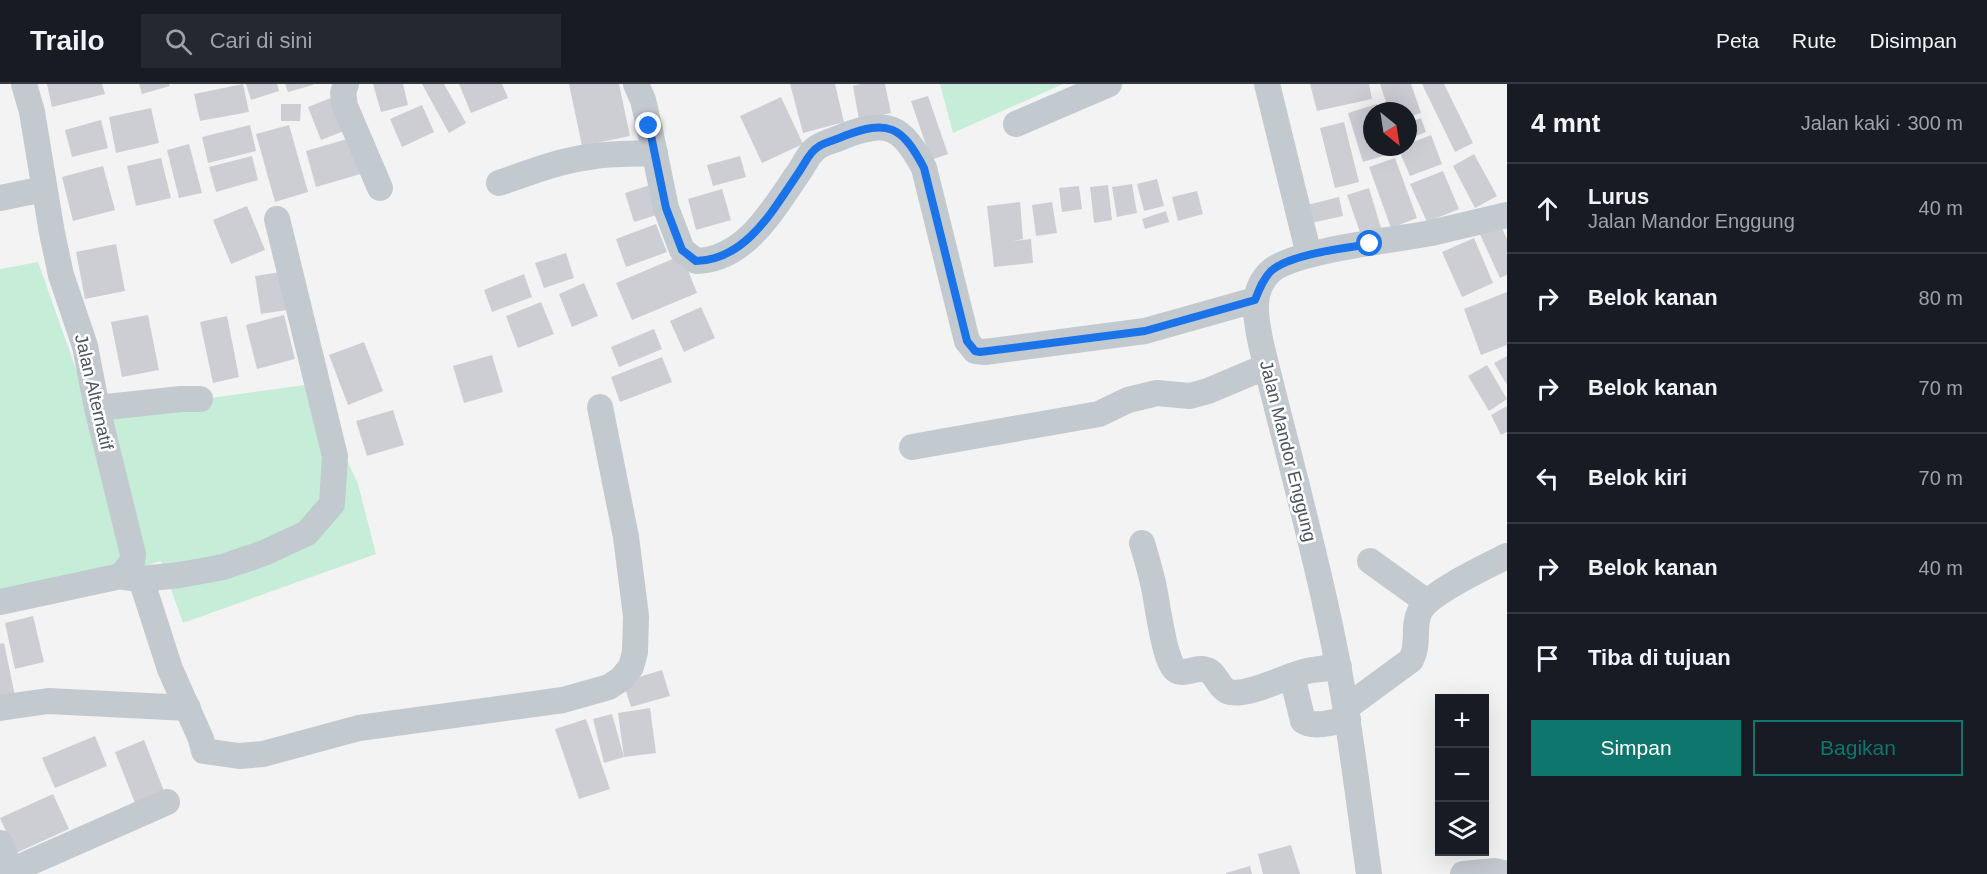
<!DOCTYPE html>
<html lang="id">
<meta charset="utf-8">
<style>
body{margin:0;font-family:Helvetica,sans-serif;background:#242831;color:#f1f3f6}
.controls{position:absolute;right:18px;bottom:18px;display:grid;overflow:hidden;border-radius:0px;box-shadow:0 6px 24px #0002}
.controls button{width:54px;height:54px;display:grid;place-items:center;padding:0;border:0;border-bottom:2px solid #363941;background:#171b24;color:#f1f3f6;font:30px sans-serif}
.compass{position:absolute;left:1363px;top:18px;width:54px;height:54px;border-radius:50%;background:#171b24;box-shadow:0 6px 24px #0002;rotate:150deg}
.stop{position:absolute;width:18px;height:18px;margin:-14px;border:4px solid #1a73e8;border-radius:50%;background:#fff}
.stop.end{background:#1a73e8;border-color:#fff;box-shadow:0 2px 6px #0008}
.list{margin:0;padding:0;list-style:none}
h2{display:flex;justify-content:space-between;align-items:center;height:78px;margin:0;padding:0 24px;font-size:26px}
h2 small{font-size:20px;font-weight:400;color:#9ea1a6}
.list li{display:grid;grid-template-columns:39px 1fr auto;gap:18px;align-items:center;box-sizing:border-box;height:90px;padding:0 24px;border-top:2px solid #363941}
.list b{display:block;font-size:22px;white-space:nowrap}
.list p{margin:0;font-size:20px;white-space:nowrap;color:#9ea1a6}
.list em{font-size:20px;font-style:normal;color:#9ea1a6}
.actions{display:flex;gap:12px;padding:18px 24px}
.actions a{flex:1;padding:14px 0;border:2px solid #0f766e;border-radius:0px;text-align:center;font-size:21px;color:#0f766e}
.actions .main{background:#0f766e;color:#fff}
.icon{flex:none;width:33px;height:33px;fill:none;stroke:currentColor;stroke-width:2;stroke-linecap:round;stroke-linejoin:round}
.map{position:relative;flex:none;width:1507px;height:790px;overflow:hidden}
header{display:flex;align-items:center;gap:36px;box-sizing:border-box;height:84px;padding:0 30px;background:#171b24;border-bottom:2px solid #363941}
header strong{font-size:28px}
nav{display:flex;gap:33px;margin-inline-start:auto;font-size:21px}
.search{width:420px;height:54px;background:#242831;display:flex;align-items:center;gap:15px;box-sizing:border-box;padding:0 21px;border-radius:0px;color:#9ea1a6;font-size:22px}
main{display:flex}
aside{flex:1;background:#171b24}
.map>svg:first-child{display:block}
.green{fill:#c6edd8}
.building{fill:#cdced4}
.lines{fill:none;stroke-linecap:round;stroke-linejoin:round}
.street{stroke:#c2c9cf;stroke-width:26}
.route{stroke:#1a73e8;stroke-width:8}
.labels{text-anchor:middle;stroke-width:5;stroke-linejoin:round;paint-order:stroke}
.street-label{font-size:18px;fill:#4c545e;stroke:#fff}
</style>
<header>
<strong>Trailo</strong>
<div class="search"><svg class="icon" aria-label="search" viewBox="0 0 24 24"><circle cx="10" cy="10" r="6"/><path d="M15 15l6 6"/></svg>Cari di sini</div>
<nav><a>Peta</a><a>Rute</a><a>Disimpan</a></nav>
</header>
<main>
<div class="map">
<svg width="1507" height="790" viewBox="0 0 1507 790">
<rect width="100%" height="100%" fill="#f4f3f3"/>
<g class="green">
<polygon points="940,0 1063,0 953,49"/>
<polygon points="38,178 92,330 312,300 358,400 376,470 183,539 161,477 0,526 0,185"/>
</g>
<g class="building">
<polygon points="47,0 102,0 105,10 52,23"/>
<polygon points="139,0 169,0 170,2 142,10"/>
<polygon points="243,0 249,28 200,37 194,10"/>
<polygon points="246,0 277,0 279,7 251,16"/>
<polygon points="285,0 313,0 313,1 288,8"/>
<polygon points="373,0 403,0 408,21 381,28"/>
<polygon points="422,0 444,0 466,39 449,49"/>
<polygon points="459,0 502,0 508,14 471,29"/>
<polygon points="569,0 619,0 630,52 582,62"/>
<polygon points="790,0 835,0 844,38 803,49"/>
<polygon points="860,0 885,0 891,29 859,36 853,2"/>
<polygon points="1310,0 1369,0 1372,15 1317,27"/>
<polygon points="1380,0 1411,0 1421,29 1408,33 1408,27 1389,27"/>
<polygon points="1422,0 1444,0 1473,59 1455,68"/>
<polygon points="336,12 349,45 321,56 308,23"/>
<polygon points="928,12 948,70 931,76 911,17"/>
<polygon points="781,13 803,60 762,79 740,32"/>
<polygon points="281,20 301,20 300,37 281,37"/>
<polygon points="1377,20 1380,27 1372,27 1372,63 1391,63 1393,69 1363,78 1348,29"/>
<polygon points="422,21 434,48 402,63 390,35"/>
<polygon points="151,24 159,59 116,69 109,33"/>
<polygon points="1421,34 1426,48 1408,55 1408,39"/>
<polygon points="101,36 108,64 72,73 65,46"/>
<polygon points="1344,38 1359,98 1335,104 1320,44"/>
<polygon points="250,41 256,67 208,79 202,53"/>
<polygon points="289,41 308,108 275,118 256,50"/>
<polygon points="1431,51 1442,80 1410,92 1398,64 1408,63 1408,60"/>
<polygon points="354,53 364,89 316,103 306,67"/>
<polygon points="189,60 202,109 179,114 167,66"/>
<polygon points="1474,70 1497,112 1475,124 1453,82"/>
<polygon points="252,72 258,96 216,108 209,83"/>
<polygon points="740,72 746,93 713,102 707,81"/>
<polygon points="161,74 171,114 136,122 127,82"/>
<polygon points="1395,74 1417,134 1391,144 1369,83"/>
<polygon points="103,82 115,126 73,137 62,93"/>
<polygon points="1443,87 1459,125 1427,138 1410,100"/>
<polygon points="1157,95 1164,122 1144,127 1137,100"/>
<polygon points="653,100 663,129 634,138 625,109"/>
<polygon points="1132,100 1137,129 1117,133 1112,103"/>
<polygon points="1108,101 1112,136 1094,139 1090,103"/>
<polygon points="1079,102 1082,125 1062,128 1059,104"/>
<polygon points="1369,104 1381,144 1361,151 1347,111"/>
<polygon points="722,105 731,136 696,146 688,115"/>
<polygon points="1197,107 1203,130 1178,137 1172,113"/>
<polygon points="1339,113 1343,132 1311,139 1307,121"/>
<polygon points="1020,118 1023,155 1013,157 1031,155 1033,179 994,183 987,122"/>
<polygon points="1052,118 1057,149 1036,152 1032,121"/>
<polygon points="247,122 265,166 231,180 213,136"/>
<polygon points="1166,127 1169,138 1145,145 1142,135"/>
<polygon points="1498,135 1507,155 1507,191 1500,194 1477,144"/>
<polygon points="656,140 667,168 626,183 616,155"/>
<polygon points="1474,154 1493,199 1462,213 1442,168"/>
<polygon points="116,160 125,207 85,215 76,168"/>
<polygon points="566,169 574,194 544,204 535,179"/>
<polygon points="682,171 697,209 632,236 616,199"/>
<polygon points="287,187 293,225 261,230 255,192"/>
<polygon points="524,190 532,213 492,228 484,206"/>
<polygon points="584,199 598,232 572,243 559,210"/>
<polygon points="1507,208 1507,261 1481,271 1464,225"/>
<polygon points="541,218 554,250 518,264 506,232"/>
<polygon points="701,223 715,254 684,268 670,237"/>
<polygon points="148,231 159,286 122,293 111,238"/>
<polygon points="284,231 295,275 257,285 246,241"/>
<polygon points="227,232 239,293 213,299 200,238"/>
<polygon points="654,245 662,265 619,283 611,263"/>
<polygon points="364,258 383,307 348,321 329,271"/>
<polygon points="492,271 503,308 464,319 453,282"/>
<polygon points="1507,272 1507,301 1494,279"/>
<polygon points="662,273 672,298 620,318 611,293"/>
<polygon points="1487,281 1507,315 1489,327 1468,292"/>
<polygon points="1507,322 1507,348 1501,351 1491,331"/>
<polygon points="393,326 404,361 367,372 356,337"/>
<polygon points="33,532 44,578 15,585 5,539"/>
<polygon points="4,559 15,612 0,615 0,560"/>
<polygon points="662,586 670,612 631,623 623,598"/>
<polygon points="650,624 656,669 624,673 618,629"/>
<polygon points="612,630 624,673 604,679 593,635"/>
<polygon points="586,635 610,705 579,715 555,645"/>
<polygon points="95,652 107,682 55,704 42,674"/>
<polygon points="144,656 164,707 135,719 115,668"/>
<polygon points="53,710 69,745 16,769 0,734"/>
<polygon points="1291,761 1300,790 1263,790 1258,770"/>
<polygon points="1250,782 1252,790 1226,790 1226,789"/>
</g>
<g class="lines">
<g class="street">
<polyline points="346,0 343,9 345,22 380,104"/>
<path d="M636,0L643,16L649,42L666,124L682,166L696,177C746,176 773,125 799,88C804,81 810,67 818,63C825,58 836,56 844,52C888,35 902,42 924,84L967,257L975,267L985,268L1145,247L1255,216"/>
<polyline points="1267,0 1309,171"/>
<polyline points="1016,40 1109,0"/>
<path d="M499,99C528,89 558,77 589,73C611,69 633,70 655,69"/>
<polyline points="0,114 44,105"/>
<polyline points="97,324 181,315 200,315"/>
<polyline points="912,363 1099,330 1128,316 1157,309 1190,312 1208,307 1253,288 1267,287"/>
<path d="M1142,459C1146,472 1150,486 1153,499C1157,514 1164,581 1177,587C1187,591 1198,581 1209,587C1216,591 1219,603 1227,607C1244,615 1288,591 1307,587C1317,585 1328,584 1339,583"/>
<polyline points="1370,477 1427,518"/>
<polyline points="124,493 141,495 180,491 223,483 264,469 307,449 332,420 335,372 277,135"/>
<polyline points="141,495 170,585 201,655 204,667 239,672 263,670 359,644 563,616 609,603 621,595 631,583 635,568 636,532 626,453 600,323"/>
<polyline points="0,518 121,492 132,478 133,470 97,324 85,262 61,191 52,149 32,28 24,0"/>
<path d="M1292,592L1303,637C1315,645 1335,637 1348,635"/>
<path d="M1347,623L1411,576C1420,559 1412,543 1420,527C1429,509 1487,482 1507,472"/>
<polyline points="0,624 48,617 188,624"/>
<polyline points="0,759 12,790"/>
<polyline points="11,787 167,718"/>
<path d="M1369,790C1358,712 1349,633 1333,556C1313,457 1285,359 1261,260C1256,235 1249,207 1271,187C1295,166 1396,156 1431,149C1456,143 1482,137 1507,131"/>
<polyline points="1463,790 1495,787 1507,790"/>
</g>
</g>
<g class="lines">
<path class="route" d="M649,42L666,124L682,166L696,177C746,176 773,126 799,88C804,81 810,67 818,63C825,58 836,56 844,52C888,35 902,42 924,84L967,257L975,267L980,268L1145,247L1255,216C1259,206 1263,195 1271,187C1290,170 1345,164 1370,160"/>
</g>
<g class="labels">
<g class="street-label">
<text transform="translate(94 308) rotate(77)" y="6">Jalan Alternatif</text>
<text transform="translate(1288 367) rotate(76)" y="6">Jalan Mandor Enggung</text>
</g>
</g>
</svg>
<div class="controls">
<button>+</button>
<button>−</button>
<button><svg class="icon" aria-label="layers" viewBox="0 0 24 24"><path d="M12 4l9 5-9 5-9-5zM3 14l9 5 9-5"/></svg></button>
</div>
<svg class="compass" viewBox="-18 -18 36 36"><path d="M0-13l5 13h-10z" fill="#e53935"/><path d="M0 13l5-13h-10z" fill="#9ea1a6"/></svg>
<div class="stop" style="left:1370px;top:160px"></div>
<div class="stop end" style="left:649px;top:42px"></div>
</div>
<aside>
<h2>4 mnt<small>Jalan kaki · 300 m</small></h2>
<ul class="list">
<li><svg class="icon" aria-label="ahead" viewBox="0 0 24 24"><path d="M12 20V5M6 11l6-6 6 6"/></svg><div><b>Lurus</b><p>Jalan Mandor Enggung</p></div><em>40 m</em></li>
<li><svg class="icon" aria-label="right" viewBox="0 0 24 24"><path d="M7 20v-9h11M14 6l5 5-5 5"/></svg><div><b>Belok kanan</b></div><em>80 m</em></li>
<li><svg class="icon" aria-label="right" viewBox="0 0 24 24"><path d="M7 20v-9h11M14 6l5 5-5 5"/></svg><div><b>Belok kanan</b></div><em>70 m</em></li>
<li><svg class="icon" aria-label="left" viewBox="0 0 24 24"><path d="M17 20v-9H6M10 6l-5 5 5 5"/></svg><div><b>Belok kiri</b></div><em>70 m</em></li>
<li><svg class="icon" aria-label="right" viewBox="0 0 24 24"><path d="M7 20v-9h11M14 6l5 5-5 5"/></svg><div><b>Belok kanan</b></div><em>40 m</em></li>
<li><svg class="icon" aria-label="arrive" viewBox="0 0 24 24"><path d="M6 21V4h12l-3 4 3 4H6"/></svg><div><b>Tiba di tujuan</b></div></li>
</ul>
<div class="actions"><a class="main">Simpan</a><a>Bagikan</a></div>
</aside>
</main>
